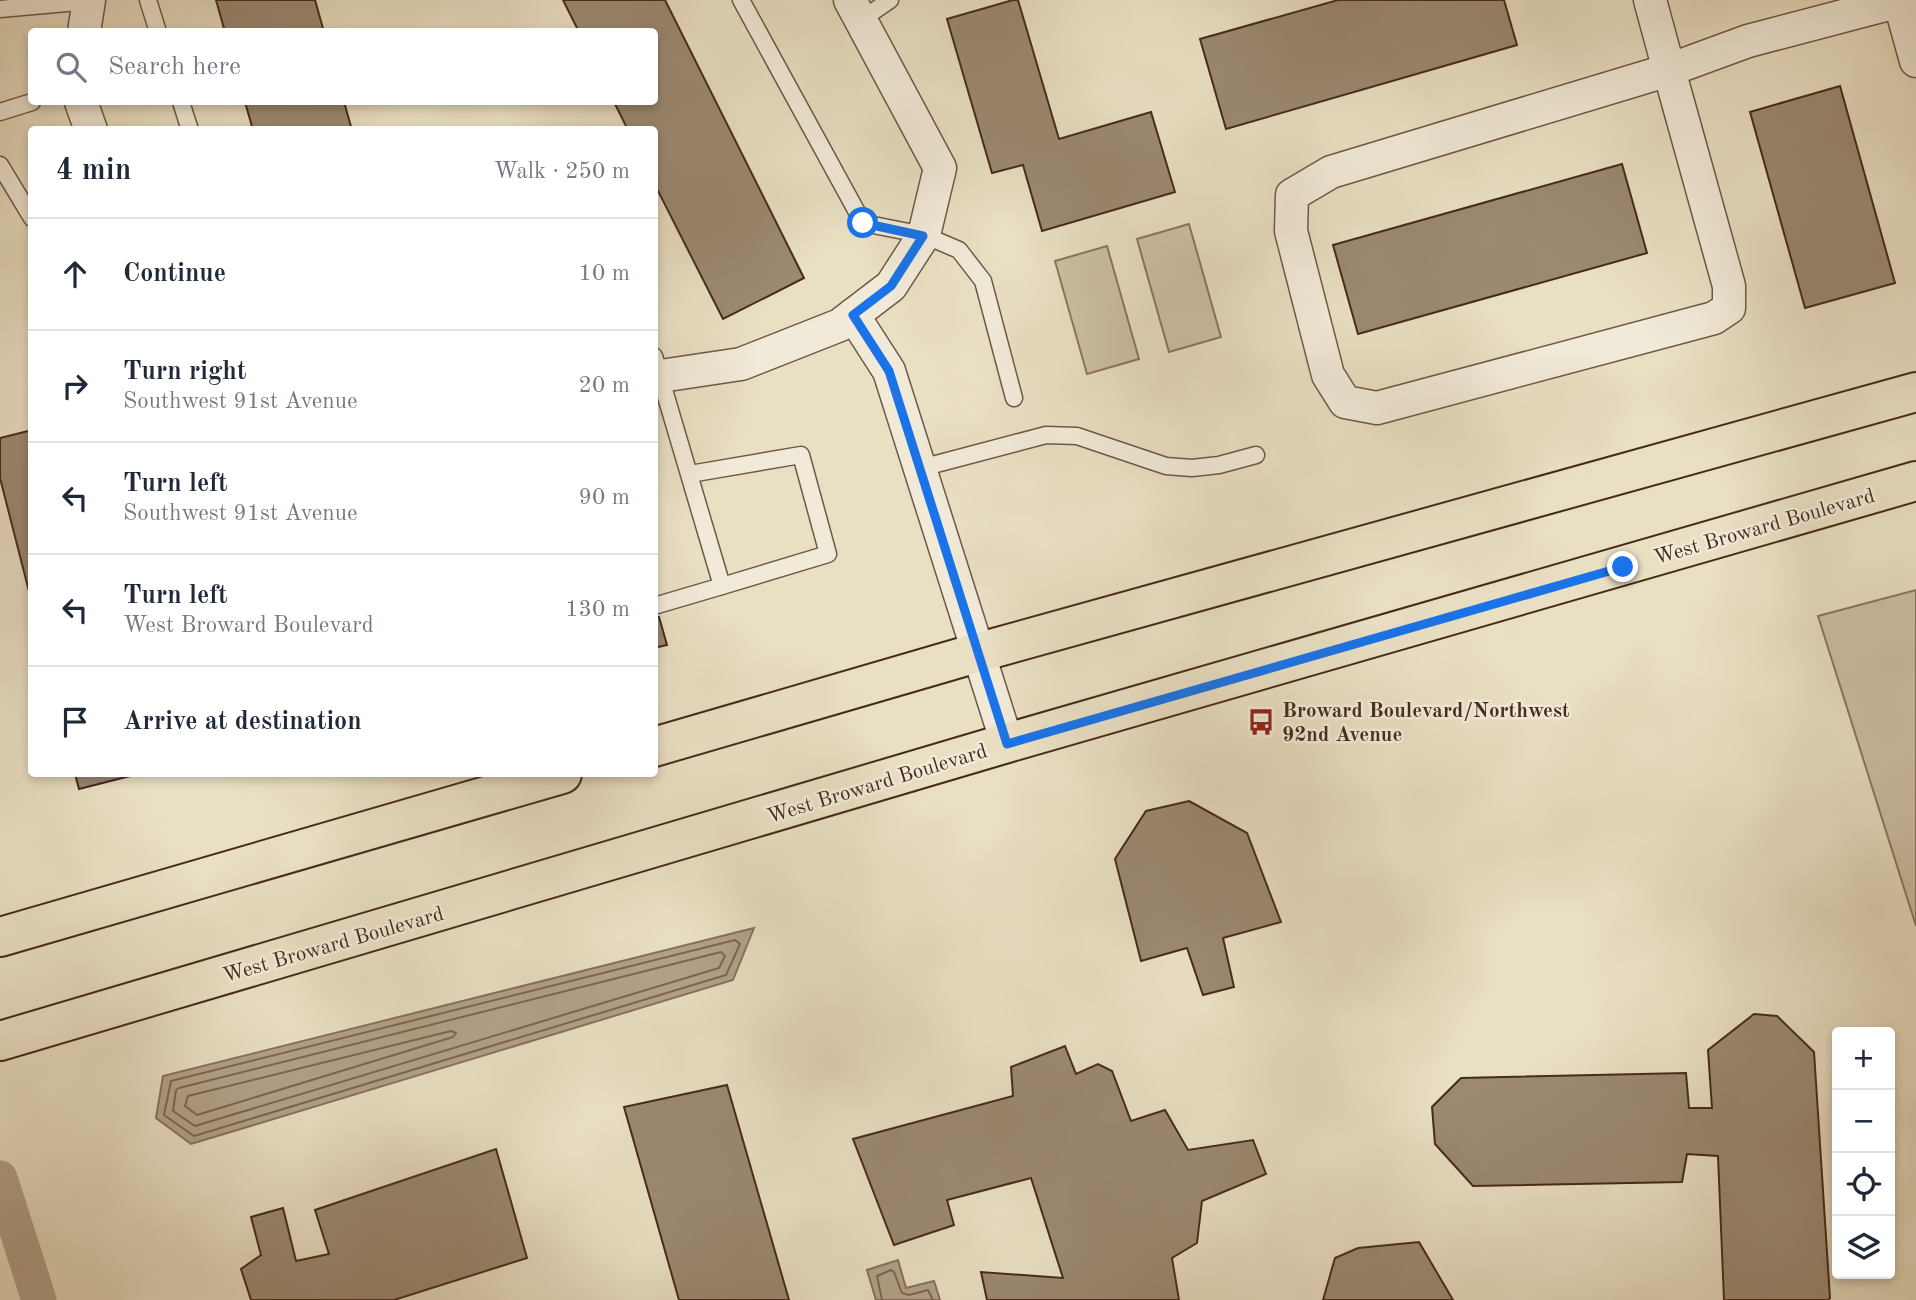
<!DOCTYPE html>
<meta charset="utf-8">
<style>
body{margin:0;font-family:"Old Standard TT",serif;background:#f2f2f3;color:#1f2937}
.controls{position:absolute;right:21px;bottom:21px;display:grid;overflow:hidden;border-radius:7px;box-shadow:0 4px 10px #0003}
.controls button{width:63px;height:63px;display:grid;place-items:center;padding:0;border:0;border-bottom:2px solid #e0e1e3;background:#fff;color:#1f2937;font:35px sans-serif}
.stop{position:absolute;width:21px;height:21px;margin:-16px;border:5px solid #1a73e8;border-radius:50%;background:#fff}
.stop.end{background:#1a73e8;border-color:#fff;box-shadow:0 2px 7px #0008}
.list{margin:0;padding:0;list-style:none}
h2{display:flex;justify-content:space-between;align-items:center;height:91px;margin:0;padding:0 28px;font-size:30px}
h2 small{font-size:23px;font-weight:400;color:#747a83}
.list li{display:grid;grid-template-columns:46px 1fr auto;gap:21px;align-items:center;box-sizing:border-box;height:112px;padding:0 28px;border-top:2px solid #e0e1e3}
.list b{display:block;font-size:26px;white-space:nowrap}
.list p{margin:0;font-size:23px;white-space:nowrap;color:#747a83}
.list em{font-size:23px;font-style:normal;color:#747a83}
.icon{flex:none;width:38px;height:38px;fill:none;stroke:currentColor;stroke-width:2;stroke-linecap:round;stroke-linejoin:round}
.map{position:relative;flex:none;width:1916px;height:1300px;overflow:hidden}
.search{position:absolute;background:#fff;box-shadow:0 4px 10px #0003;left:28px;top:28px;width:630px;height:77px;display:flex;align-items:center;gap:18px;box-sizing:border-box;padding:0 24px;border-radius:7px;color:#747a83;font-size:26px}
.panel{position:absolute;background:#fff;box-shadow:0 4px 10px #0003;left:28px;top:126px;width:630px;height:651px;border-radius:7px}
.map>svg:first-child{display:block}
.green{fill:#cdc0a6;stroke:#8a7660;stroke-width:2}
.water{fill:#b2a28a;stroke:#87725e;stroke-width:2}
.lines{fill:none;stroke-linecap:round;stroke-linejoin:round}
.shore{stroke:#7c6652;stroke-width:2}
.canal{stroke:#b2a28a;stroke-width:35}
.building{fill:#9b8972;stroke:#462b1b;stroke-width:2}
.service-casing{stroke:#6f5845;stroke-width:19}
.minor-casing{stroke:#6f5845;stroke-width:35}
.primary-casing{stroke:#462b1b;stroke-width:42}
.service{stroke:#f1ead8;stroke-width:16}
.minor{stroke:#f1ead8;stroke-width:32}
.primary{stroke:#e9dfc3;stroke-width:38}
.route{stroke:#1a73e8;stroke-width:9}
.labels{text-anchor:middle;stroke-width:5;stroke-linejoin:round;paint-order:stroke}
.street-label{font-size:21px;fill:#462b1b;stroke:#f1ead8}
.poi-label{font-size:21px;font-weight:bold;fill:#462b1b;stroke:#f1ead8;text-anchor:start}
</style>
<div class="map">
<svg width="1916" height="1300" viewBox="0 0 1916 1300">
<rect width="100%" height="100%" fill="#e9dfc3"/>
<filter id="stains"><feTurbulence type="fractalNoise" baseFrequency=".00286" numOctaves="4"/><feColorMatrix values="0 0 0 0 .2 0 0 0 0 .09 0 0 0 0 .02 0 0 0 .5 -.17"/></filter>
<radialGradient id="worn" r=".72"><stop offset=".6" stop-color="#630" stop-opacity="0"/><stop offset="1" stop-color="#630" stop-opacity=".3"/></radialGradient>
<g class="green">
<polygon points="1189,224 1221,337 1169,352 1137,239"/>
<polygon points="1107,246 1139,359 1087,374 1055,261"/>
<polygon points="1916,590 1916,926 1818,616"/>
</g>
<g class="water">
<polygon points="754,928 733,980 191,1144 156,1118 163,1076"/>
<polygon points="898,1260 906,1288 934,1281 940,1300 876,1300 867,1270"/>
</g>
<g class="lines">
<g class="shore">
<polygon points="735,940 740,944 726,975 194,1136 164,1115 171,1081"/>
<polygon points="721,952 725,956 719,968 195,1126 173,1111 176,1090 179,1088"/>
<polygon points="451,1031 456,1033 453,1037 197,1115 185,1106 188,1096"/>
<polyline points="882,1300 877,1276 891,1270 894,1272 902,1293 909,1295 928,1290 933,1300"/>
</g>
<polyline class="canal" points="0,1178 39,1300"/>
</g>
<g class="building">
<polygon points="216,0 315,0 324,32 225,32"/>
<polygon points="563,0 665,0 804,278 723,319 654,183 654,130 628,130 614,102 654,102 654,32 579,32"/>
<polygon points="1013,0 1018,0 1059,139 1151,112 1175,192 1042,231 1023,165 992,173 947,19"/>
<polygon points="1338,0 1504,0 1517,45 1226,129 1200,39"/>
<polygon points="1840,86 1895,283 1805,308 1750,112"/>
<polygon points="245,102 344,102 352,130 253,130"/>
<polygon points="1622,164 1647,253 1358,334 1333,245"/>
<polygon points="32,430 32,603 0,478 0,438"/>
<polygon points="659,617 667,645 654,648 654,618"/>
<polygon points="75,774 138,774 79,789"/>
<polygon points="1189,801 1247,833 1281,922 1223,938 1234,987 1203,995 1187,948 1141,961 1115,859 1146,811"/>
<polygon points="1754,1014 1777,1016 1814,1052 1830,1298 1828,1300 1724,1300 1718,1156 1687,1154 1682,1182 1473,1186 1435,1144 1432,1107 1461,1078 1686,1073 1689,1108 1712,1108 1708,1050"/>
<polygon points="1065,1046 1076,1074 1098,1064 1112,1071 1131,1121 1165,1110 1188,1150 1253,1140 1266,1174 1202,1201 1197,1243 1172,1258 1179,1300 987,1300 981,1272 1063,1278 1031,1178 947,1200 954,1225 894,1245 853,1139 1013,1096 1011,1067"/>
<polygon points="727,1085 789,1300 679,1300 624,1107"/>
<polygon points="496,1149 527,1258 394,1300 251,1300 241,1269 261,1255 251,1217 283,1208 296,1261 329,1254 315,1210"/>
<polygon points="1419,1242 1453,1300 1323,1300 1335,1258 1358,1248"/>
</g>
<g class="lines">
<defs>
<g id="service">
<polyline points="148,0 158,32"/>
<polyline points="741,0 863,223 924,235 959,250 983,281 1014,398"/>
<polyline points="0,9 89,1"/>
<polyline points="861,20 890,0"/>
<polyline points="181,102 190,130"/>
<polyline points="0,112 32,102"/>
<polyline points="0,165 32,218"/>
<polyline points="654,356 722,586 654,606"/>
<polyline points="921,468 1046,435 1077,436 1166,466 1192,468 1219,465 1256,455"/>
<polyline points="690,474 801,455 828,554 722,586"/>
</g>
<g id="minor">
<polyline points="1650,0 1669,70 1331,172 1292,195 1291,231 1328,375 1345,402 1377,408 1714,318 1729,308 1729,286 1669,70 1748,41 1900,1"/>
<polyline points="1899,0 1916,61"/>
<polyline points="84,32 89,0"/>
<polyline points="81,102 91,130"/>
<polyline points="853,315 889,371 1007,743"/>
<polyline points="654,377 741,364 840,325 891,286 924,235 940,168 850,0"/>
</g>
<g id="primary">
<polyline points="654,747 980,652 1916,392"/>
<polyline points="0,937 562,774"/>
<polyline points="0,1041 1007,743 1916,481"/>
</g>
</defs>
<use href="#service" class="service-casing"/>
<use href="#minor" class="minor-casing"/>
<use href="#primary" class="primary-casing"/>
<use href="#service" class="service"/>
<use href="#minor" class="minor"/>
<use href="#primary" class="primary"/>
</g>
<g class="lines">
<polyline class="route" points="863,223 923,236 891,286 853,315 889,371 1007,744 1623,567"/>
</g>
<defs>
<symbol id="bus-bare" viewBox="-9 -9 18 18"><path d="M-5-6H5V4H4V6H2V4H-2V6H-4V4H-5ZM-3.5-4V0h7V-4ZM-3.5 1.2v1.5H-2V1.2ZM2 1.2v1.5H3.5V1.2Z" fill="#8f2418" stroke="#f1ead8" stroke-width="2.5" paint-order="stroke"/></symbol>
</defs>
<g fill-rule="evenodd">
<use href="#bus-bare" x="1242" y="703" width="38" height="38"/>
</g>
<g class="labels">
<g class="street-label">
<text transform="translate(1764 526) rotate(-16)" y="7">West Broward Boulevard</text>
<text transform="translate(877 783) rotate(-17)" y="7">West Broward Boulevard</text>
<text transform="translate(333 944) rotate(-16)" y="7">West Broward Boulevard</text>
</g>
<g class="poi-label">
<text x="1282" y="717">Broward Boulevard/Northwest<tspan x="1282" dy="24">92nd Avenue</tspan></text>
</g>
</g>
<rect width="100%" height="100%" filter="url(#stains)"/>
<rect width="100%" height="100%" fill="url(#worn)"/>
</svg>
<div class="controls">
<button>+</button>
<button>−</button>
<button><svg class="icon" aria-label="locate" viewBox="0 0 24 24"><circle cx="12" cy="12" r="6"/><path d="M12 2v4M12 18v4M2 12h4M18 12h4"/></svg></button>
<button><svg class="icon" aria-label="layers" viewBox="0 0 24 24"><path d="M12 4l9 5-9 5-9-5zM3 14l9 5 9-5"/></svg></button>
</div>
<div class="stop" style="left:863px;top:223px"></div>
<div class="stop end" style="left:1623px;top:567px"></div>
<div class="search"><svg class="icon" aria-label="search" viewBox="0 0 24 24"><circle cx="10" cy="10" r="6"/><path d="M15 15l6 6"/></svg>Search here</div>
<section class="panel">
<h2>4 min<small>Walk · 250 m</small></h2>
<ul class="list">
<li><svg class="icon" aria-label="ahead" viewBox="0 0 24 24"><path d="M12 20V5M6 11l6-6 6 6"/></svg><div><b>Continue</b></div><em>10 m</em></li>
<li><svg class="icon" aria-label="right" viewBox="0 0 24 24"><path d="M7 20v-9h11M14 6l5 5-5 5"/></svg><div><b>Turn right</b><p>Southwest 91st Avenue</p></div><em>20 m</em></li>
<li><svg class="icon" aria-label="left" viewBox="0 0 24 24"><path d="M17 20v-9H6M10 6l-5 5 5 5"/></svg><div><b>Turn left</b><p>Southwest 91st Avenue</p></div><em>90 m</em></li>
<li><svg class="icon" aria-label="left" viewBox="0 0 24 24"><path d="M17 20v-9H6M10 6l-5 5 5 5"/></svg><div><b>Turn left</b><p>West Broward Boulevard</p></div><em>130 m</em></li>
<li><svg class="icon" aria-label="arrive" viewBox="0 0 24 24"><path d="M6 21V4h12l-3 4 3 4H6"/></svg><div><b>Arrive at destination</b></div></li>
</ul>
</section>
</div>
